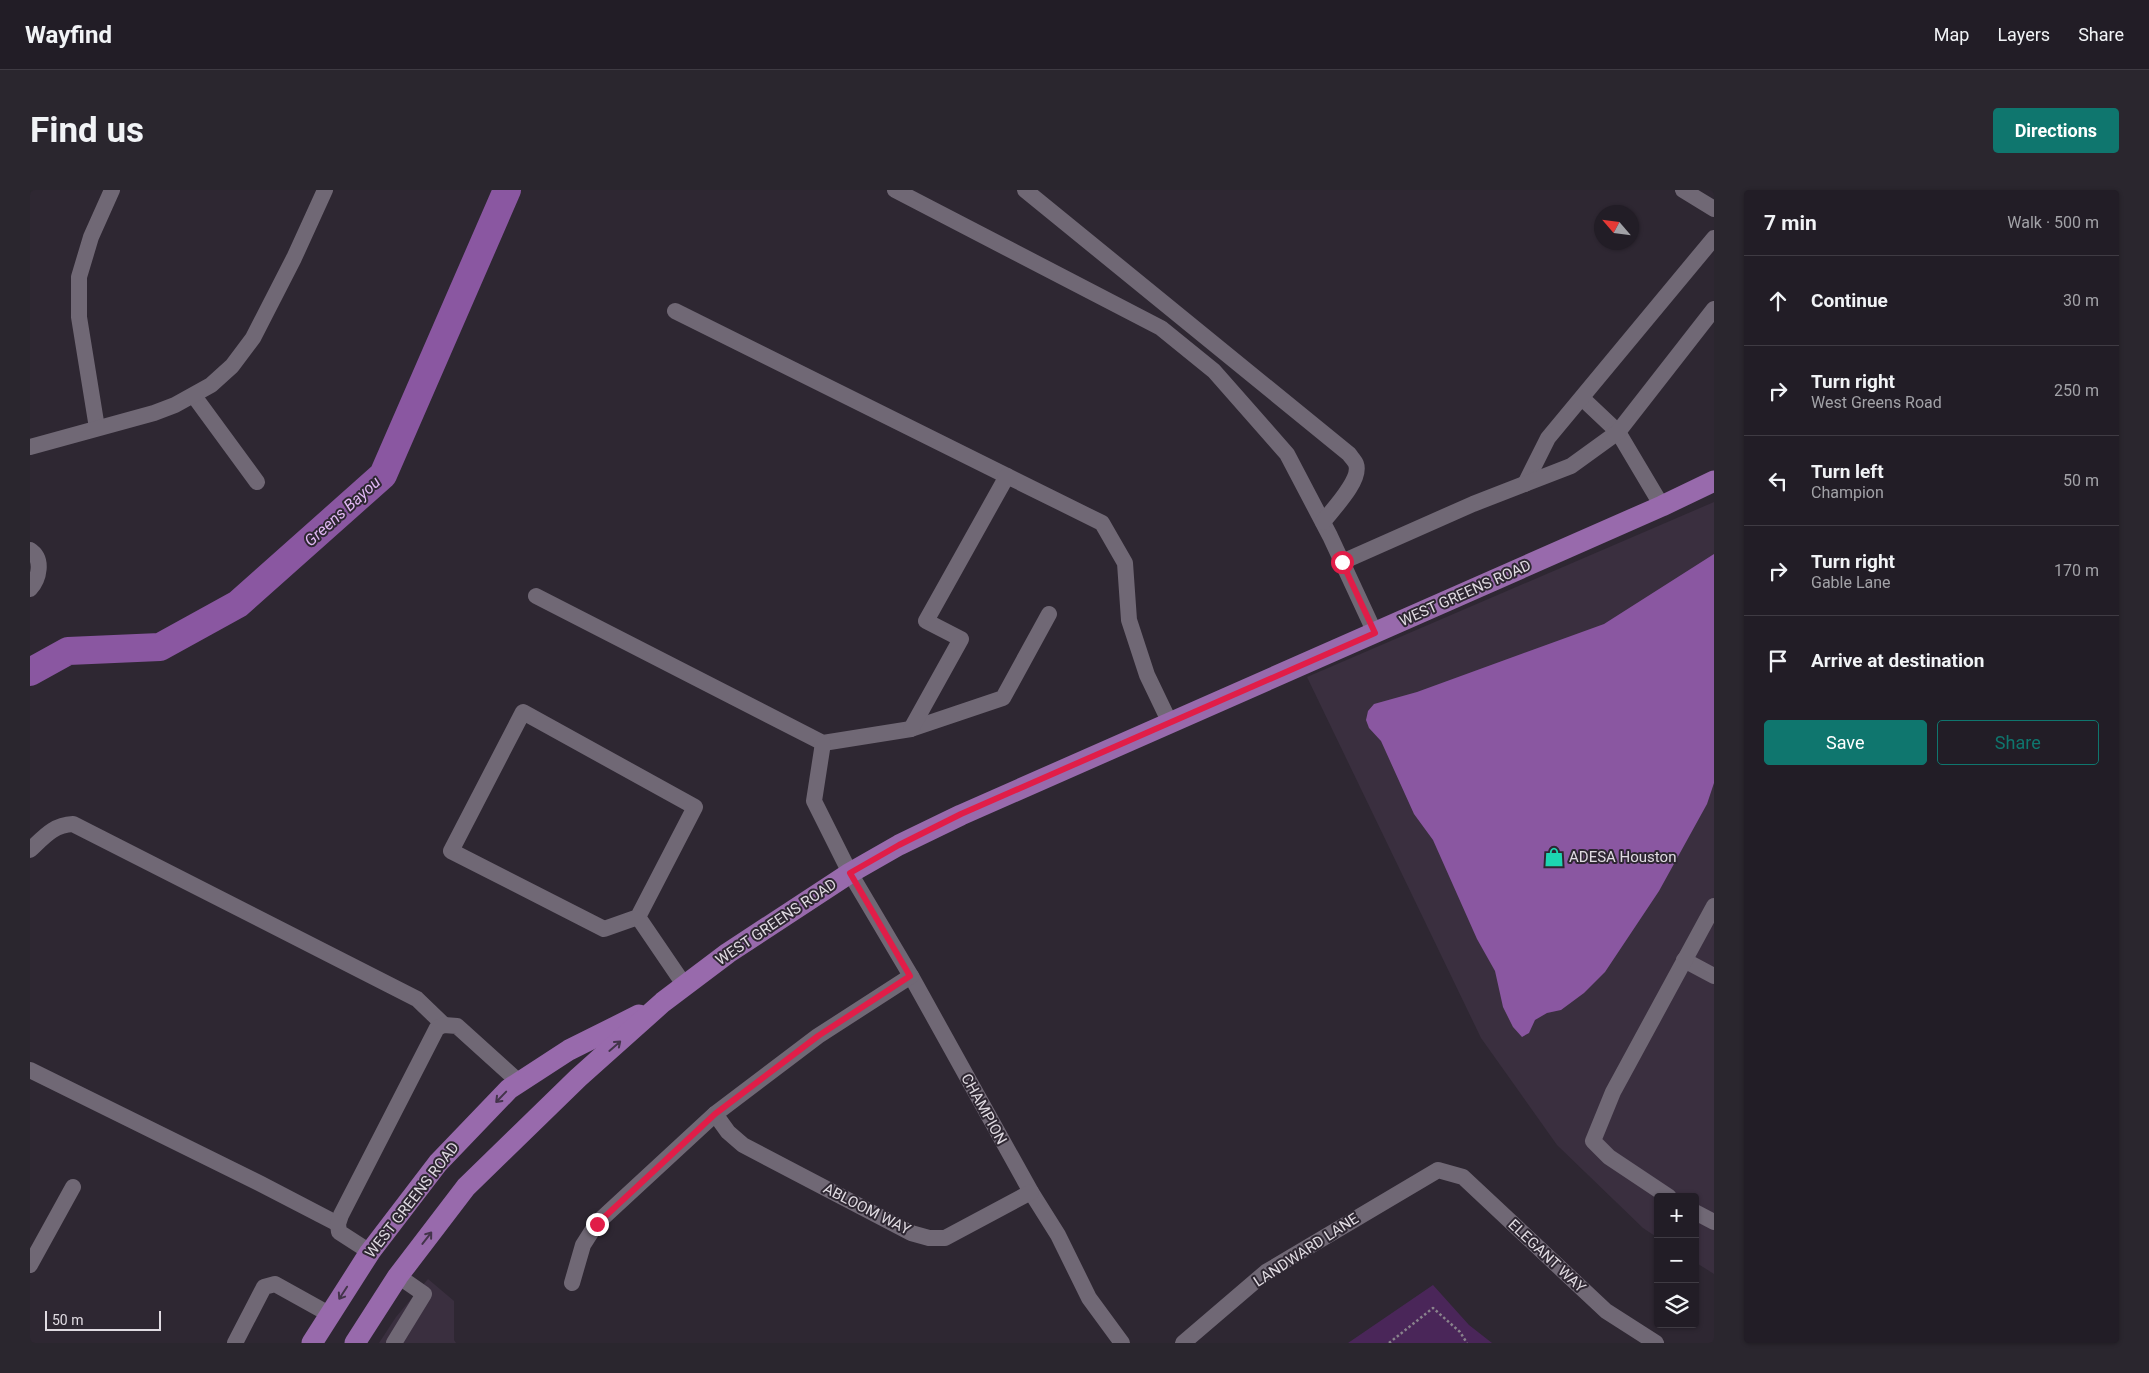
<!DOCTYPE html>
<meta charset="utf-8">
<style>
body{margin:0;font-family:Roboto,sans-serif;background:#2a262e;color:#f1f3f6}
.controls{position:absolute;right:15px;bottom:15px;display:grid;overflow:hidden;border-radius:5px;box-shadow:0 1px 4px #0004}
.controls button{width:45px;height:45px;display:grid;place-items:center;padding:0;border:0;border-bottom:1px solid #3f3b43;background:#221d26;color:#f1f3f6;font:25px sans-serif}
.compass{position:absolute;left:1564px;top:15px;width:45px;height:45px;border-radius:50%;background:#221d26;box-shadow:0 1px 4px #0004;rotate:298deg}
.scale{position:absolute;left:15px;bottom:12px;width:116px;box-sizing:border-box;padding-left:5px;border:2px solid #e0dbe2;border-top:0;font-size:14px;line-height:18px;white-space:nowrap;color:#e0dbe2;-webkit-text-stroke:4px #2e2732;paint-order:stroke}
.stop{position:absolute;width:15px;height:15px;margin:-11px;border:4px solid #e11d48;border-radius:50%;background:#fff}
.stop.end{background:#e11d48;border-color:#fff;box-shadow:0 1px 5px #0008}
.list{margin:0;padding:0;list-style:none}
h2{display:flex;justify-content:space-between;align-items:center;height:65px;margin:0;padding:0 20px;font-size:21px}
h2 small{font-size:16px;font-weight:400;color:#a2a2a7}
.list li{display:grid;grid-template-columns:32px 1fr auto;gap:15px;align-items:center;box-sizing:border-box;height:90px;padding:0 20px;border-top:1px solid #3f3b43}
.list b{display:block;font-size:19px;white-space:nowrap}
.list p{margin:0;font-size:16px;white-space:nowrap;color:#a2a2a7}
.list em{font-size:16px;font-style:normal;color:#a2a2a7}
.actions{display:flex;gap:10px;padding:15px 20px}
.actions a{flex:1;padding:11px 0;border:1px solid #0f766e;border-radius:5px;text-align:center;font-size:18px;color:#0f766e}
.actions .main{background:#0f766e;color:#fff}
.icon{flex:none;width:28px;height:28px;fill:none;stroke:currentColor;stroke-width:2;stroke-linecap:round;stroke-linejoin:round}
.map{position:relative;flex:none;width:1684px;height:1153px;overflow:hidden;border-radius:5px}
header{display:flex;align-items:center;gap:30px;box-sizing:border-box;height:70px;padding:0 25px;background:#221d26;border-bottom:1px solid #3f3b43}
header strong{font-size:24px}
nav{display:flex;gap:28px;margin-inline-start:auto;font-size:18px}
.intro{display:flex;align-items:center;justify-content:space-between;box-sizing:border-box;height:120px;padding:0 30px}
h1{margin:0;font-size:35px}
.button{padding:12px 22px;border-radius:5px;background:#0f766e;color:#fff;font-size:18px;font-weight:700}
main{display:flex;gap:30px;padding:0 30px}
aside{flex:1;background:#221d26;border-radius:5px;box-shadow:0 1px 4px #0004}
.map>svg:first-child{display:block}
.built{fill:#3a2f3f}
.green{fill:#4a2659}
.water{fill:#8a57a1}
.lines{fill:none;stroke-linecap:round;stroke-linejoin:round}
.river{stroke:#8a57a1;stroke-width:28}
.path{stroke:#89838c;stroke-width:2.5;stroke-dasharray:2.5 2.5;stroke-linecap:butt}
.minor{stroke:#706875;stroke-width:16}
.major{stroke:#986aac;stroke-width:21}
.oneway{stroke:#43344a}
.route{stroke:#e11d48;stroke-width:6}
.labels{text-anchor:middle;stroke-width:4;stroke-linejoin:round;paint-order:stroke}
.street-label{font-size:15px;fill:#e0dbe2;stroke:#2e2732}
.poi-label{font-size:15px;fill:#e0dbe2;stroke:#2e2732;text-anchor:start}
.water-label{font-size:16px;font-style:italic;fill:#e1b8f4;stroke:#2e2732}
</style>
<header>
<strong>Wayfind</strong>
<nav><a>Map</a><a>Layers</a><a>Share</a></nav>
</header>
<div class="intro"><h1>Find us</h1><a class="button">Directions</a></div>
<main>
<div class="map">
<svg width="1684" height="1153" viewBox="0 0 1684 1153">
<rect width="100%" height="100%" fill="#2e2732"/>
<g class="built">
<polygon points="1684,312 1684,1084 1665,1072 1665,1007 1628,1007 1628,1048 1613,1038 1527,955 1451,848 1277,487"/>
<polygon points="398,1089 424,1111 424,1150 426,1153 349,1153 366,1127"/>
</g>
<polygon class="green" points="1403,1095 1439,1135 1462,1153 1318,1153"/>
<polygon class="water" points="1684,364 1684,593 1677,614 1629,701 1575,782 1554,803 1531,820 1517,823 1505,830 1499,843 1492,847 1483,837 1473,817 1465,781 1447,749 1403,650 1384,624 1351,551 1339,538 1336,530 1338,521 1344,514 1387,502 1574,434"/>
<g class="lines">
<polyline class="river" points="0,482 38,461 130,457 208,414 353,285 477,0"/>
<polyline class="path" points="1359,1153 1403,1118 1430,1142 1437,1153"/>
<g class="minor">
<polyline points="865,0 1131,138 1184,181 1257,264 1300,346 1345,443"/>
<path d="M995,0L1319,264C1321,267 1325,271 1326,274C1332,290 1302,320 1293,332"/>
<polyline points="1653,0 1684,19"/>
<polyline points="645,121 977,286"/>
<polyline points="164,206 227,292"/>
<polyline points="1552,208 1588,242 1632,316"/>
<polyline points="67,238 49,127 49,87 61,47 82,0"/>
<polyline points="0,257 124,223 145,215 181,195 202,176 223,148 264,68 295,0"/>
<polyline points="1495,294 1518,248 1684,48"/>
<path d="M0,360C14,369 9,389 0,399"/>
<polyline points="1312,372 1443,314 1541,276 1588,242 1684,119"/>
<polyline points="506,406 793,553 881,539 973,508 1019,424"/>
<polyline points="881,539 931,449 896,431 977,286 1072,333 1095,373 1099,430 1117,485 1140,533"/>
<polyline points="793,553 784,611 820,683 881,786 1001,1002 1028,1045 1059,1108 1092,1153"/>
<path d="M0,660C14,647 23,635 43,634L387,809L414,835"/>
<polyline points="608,727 574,739 421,661 493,522 665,617 608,727 655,796"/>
<polyline points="1654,770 1684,786"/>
<polyline points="0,880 231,994 308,1034"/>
<polyline points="685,924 698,942 713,955 881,1043 899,1048 915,1048 1001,1002"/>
<polyline points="1639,1007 1579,967 1563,951 1583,902 1684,716"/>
<polyline points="1665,1022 1684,1032"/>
<polyline points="340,1062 309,1042 308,1034 311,1025 407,838 414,835 427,836 489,892"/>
<polyline points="0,1075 43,997"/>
<polyline points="542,1093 553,1055 567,1033 685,924 788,846 881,786"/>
<polyline points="205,1153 234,1097 245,1094 299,1124"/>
<polyline points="364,1153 394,1104 368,1086"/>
<polyline points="1153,1153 1236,1082 1408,980 1433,987 1576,1121 1626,1153"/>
</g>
<g class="major">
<polyline points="282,1153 340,1062 408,973 479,899 539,860 609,825"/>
<polyline points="325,1153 368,1086 436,997 548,888 633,812 698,763 820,683 869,655 931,625 1632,316 1684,291"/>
</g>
</g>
<defs><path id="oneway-shaft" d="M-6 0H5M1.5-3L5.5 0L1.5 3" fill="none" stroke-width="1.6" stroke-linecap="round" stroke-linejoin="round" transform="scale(1.25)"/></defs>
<g class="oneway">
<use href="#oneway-shaft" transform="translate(585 856) rotate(-41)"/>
<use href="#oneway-shaft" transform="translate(471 907) rotate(134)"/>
<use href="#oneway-shaft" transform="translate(397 1048) rotate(-52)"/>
<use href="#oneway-shaft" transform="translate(313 1103) rotate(123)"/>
</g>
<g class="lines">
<polyline class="route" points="567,1034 685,924 788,846 880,786 820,683 869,655 931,624 1345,443 1312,372"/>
</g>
<defs>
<symbol id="shop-bare" viewBox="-9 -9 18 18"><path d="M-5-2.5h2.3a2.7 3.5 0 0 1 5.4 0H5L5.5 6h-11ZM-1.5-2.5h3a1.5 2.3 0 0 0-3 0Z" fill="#1dd5b1" stroke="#2e2732" stroke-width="2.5" paint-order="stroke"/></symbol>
</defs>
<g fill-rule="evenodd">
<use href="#shop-bare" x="1510" y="653" width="28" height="28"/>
</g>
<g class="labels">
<g class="street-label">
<text transform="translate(1435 403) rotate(-24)" y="5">WEST GREENS ROAD</text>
<text transform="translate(746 732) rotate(-34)" y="5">WEST GREENS ROAD</text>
<text transform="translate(954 919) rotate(61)" y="5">CHAMPION</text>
<text transform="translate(382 1010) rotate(-52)" y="5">WEST GREENS ROAD</text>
<text transform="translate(837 1019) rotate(27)" y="5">ABLOOM WAY</text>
<text transform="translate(1276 1060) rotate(-33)" y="5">LANDWARD LANE</text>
<text transform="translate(1517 1066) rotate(43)" y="5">ELEGANT WAY</text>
</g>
<g class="poi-label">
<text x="1539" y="672">ADESA Houston</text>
</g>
<g class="water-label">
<text transform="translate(312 321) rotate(-42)" y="6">Greens Bayou</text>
</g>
</g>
</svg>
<div class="controls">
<button>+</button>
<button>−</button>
<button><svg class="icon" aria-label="layers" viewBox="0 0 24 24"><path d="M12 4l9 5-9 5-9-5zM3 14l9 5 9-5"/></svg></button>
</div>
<svg class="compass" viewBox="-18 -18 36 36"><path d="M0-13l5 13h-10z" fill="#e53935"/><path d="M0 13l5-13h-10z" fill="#a2a2a7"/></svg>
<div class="scale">50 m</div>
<div class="stop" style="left:1312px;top:372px"></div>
<div class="stop end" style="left:567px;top:1034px"></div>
</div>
<aside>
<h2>7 min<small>Walk · 500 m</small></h2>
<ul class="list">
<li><svg class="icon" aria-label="ahead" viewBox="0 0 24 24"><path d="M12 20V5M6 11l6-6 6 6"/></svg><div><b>Continue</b></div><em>30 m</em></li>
<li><svg class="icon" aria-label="right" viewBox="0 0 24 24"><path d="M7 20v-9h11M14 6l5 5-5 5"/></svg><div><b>Turn right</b><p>West Greens Road</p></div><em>250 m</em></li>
<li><svg class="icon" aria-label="left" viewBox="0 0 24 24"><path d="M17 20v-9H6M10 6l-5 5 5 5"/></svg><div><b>Turn left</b><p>Champion</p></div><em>50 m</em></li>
<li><svg class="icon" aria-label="right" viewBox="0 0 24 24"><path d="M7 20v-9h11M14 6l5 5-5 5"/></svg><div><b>Turn right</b><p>Gable Lane</p></div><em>170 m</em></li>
<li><svg class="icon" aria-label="arrive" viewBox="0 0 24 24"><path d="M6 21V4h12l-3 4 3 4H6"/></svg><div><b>Arrive at destination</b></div></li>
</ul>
<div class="actions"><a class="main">Save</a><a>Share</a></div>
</aside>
</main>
